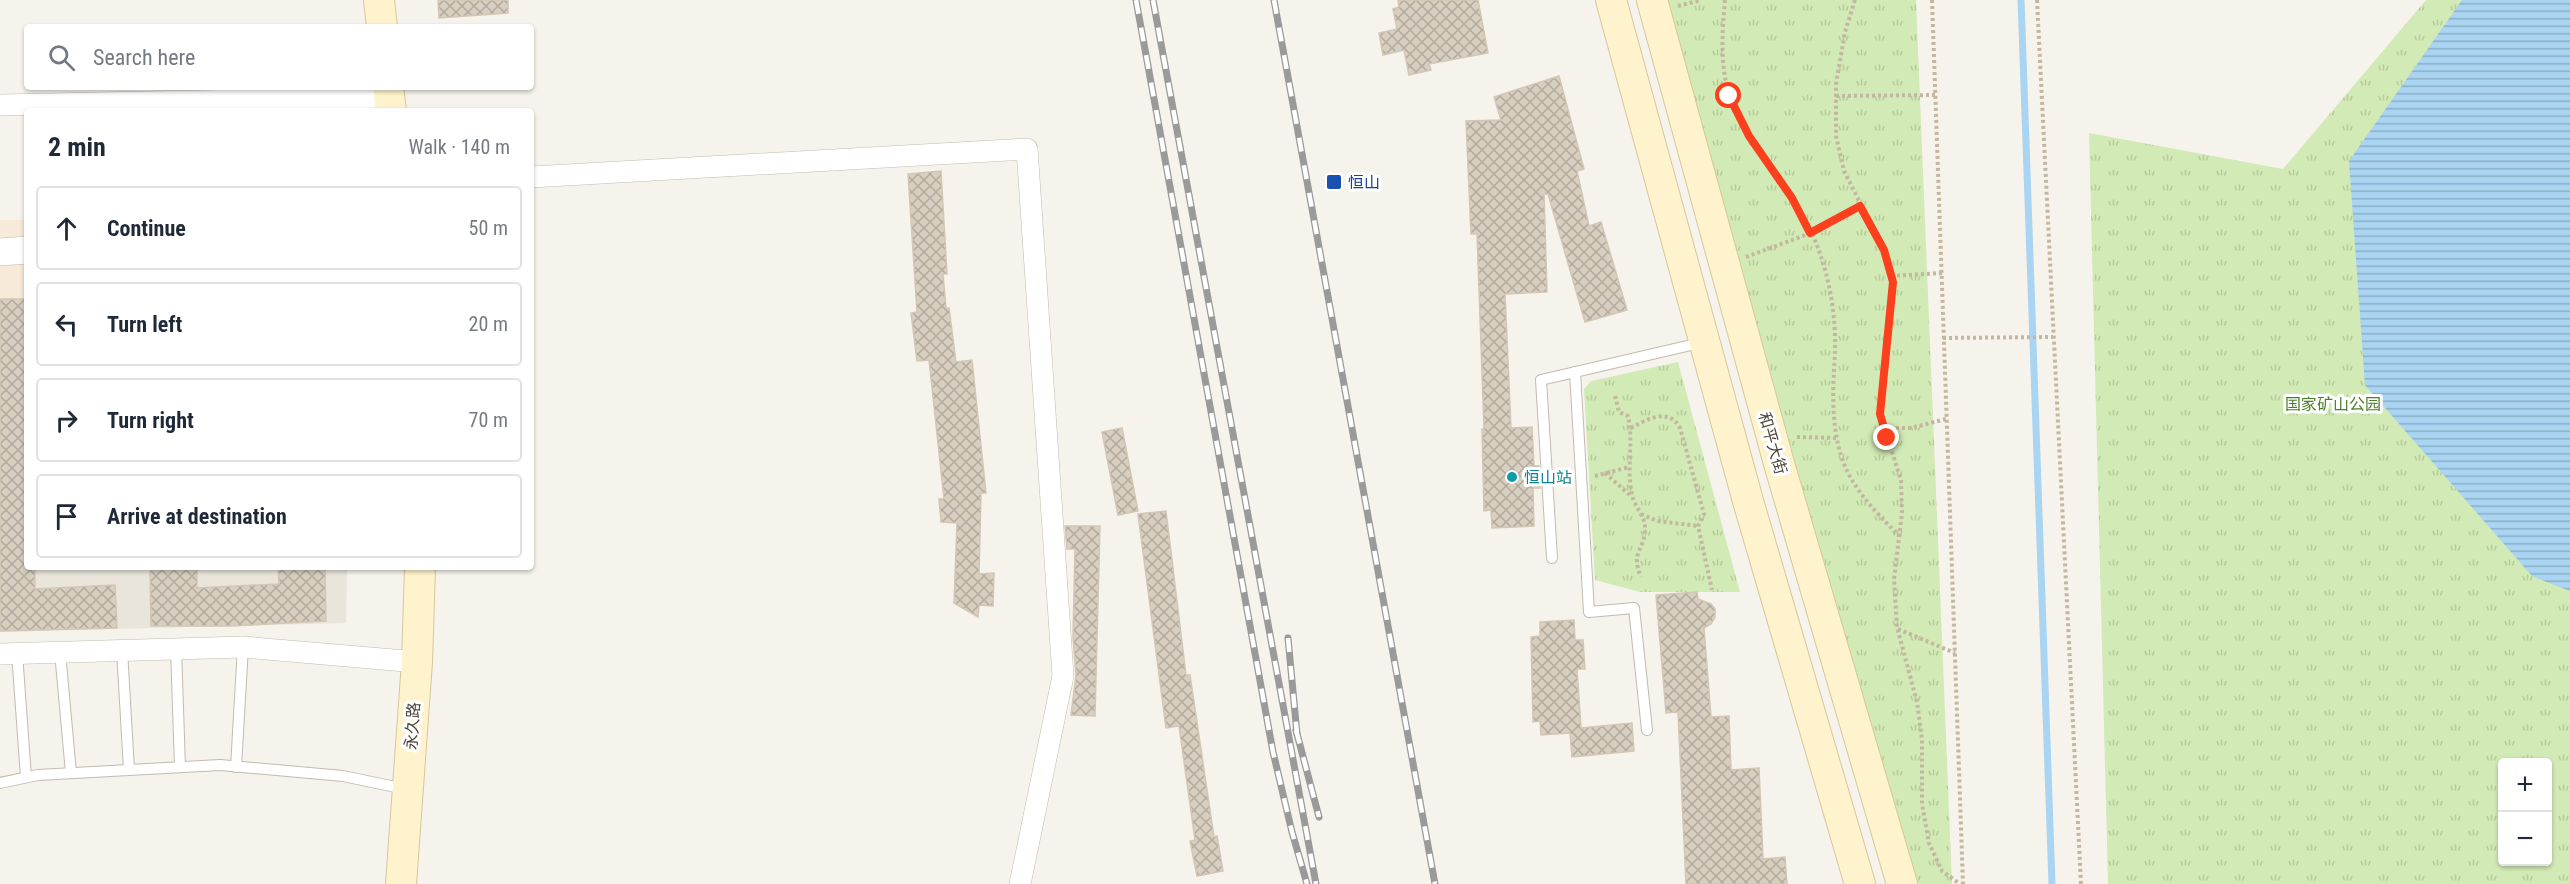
<!DOCTYPE html>
<meta charset="utf-8">
<style>
body{margin:0;font-family:"Roboto Condensed","Noto Sans SC",sans-serif;background:#f6f6f7;color:#1f2937}
.controls{position:absolute;right:18px;bottom:18px;display:grid;overflow:hidden;border-radius:6px;box-shadow:0 2px 4px #0004}
.controls button{width:54px;height:54px;display:grid;place-items:center;padding:0;border:0;border-bottom:2px solid #e0e1e3;background:#fff;color:#1f2937;font:30px sans-serif}
.stop{position:absolute;width:18px;height:18px;margin:-14px;border:4px solid #fc3f1d;border-radius:50%;background:#fff}
.stop.end{background:#fc3f1d;border-color:#fff;box-shadow:0 2px 6px #0008}
.list{margin:0;padding:0;list-style:none}
h2{display:flex;justify-content:space-between;align-items:center;height:78px;margin:0;padding:0 24px;font-size:26px}
h2 small{font-size:20px;font-weight:400;color:#747a83}
.list li{display:grid;grid-template-columns:39px 1fr auto;gap:18px;align-items:center;box-sizing:border-box;height:84px;margin:0 12px 12px;padding:0 12px;border:2px solid #e0e1e3;border-radius:6px}
.list b{display:block;font-size:22px;white-space:nowrap}
.list em{font-size:20px;font-style:normal;color:#747a83}
.icon{flex:none;width:33px;height:33px;fill:none;stroke:currentColor;stroke-width:2;stroke-linecap:round;stroke-linejoin:round}
.map{position:relative;flex:none;width:2570px;height:884px;overflow:hidden}
.search{position:absolute;background:#fff;box-shadow:0 2px 4px #0004;left:24px;top:24px;width:510px;height:66px;display:flex;align-items:center;gap:15px;box-sizing:border-box;padding:0 21px;border-radius:6px;color:#747a83;font-size:22px}
.panel{position:absolute;background:#fff;box-shadow:0 2px 4px #0004;left:24px;top:108px;width:510px;height:462px;border-radius:6px}
.map>svg:first-child{display:block}
.residential{fill:#eae5da}
.commercial{fill:#f7ead8}
.park{fill:url(#park-tufts);fill-rule:evenodd}
.water{fill:url(#water-rules)}
.lines{fill:none;stroke-linecap:round;stroke-linejoin:round}
.stream{stroke:#a9d4f2;stroke-width:7}
.building{fill:url(#building-cross-hatch);stroke:#d3c7b4;stroke-width:1.5}
.service-casing{stroke:#c2bbae;stroke-width:12}
.minor-casing{stroke:#c2bbae;stroke-width:22}
.tertiary-casing{stroke:#c2bbae;stroke-width:28}
.secondary-casing{stroke:#d6c79b;stroke-width:32}
.path{stroke:#c4b79f;stroke-width:4;stroke-dasharray:3 3;stroke-linecap:butt}
.service{stroke:#fff;stroke-width:10}
.minor{stroke:#fff;stroke-width:21}
.tertiary{stroke:#fff;stroke-width:27}
.secondary{stroke:#fff3cd;stroke-width:30}
.rail-casing{stroke:#9a9a9a;stroke-width:7}
.rail{stroke:#fff;stroke-width:4.5;stroke-dasharray:14;stroke-linecap:butt}
.route{stroke:#fc3f1d;stroke-width:8}
.transit-dot{fill:#1a4fb4;stroke:#fff;stroke-width:2}
.culture-dot{fill:#0f9aa8;stroke:#fff;stroke-width:2}
.labels{text-anchor:middle;stroke-width:6;stroke-linejoin:round;paint-order:stroke}
.transit-label{font-size:16px;fill:#164399;stroke:#fff;text-anchor:start}
.park-label{font-size:16px;fill:#4a7f2a;stroke:#fff}
.street-label{font-size:16px;fill:#4b4439;stroke:#fff}
.culture-label{font-size:16px;fill:#0d838f;stroke:#fff;text-anchor:start}
</style>
<div class="map">
<svg width="2570" height="884" viewBox="0 0 2570 884">
<defs>
<pattern id="park-tufts" width="24" height="20" patternUnits="userSpaceOnUse" patternTransform="scale(1.5)"><rect width="24" height="20" fill="#d2eab5"/><path d="M3 7l-1-3M5 7V3M7 7l1-3M15 17l-1-3M17 17v-4M19 17l1-3" fill="none" stroke="#b6ca9c"/></pattern>
<pattern id="water-rules" width="6" height="5" patternUnits="userSpaceOnUse" patternTransform="scale(1.5)"><rect width="6" height="5" fill="#a9d4f2"/><path d="M0 2.5h6" fill="none" stroke="#8caec5"/></pattern>
<pattern id="building-cross-hatch" width="8" height="8" patternUnits="userSpaceOnUse" patternTransform="scale(1.5)"><rect width="8" height="8" fill="#d8cfc1"/><path d="M0 0l8 8M0 8l8-8" fill="none" stroke="#b1aa9e"/></pattern>
</defs>
<rect width="100%" height="100%" fill="#f6f3ec"/>
<polygon class="residential" points="0,274 27,567 347,567 346,623 0,632"/>
<polygon class="commercial" points="0,220 27,220 27,348 0,349"/>
<g class="park">
<polygon points="1667,0 1916,0 1952,884 1912,884"/>
<path d="M2426,0H2570V884H2108L2089,133L2283,169ZM2502,762H2548V862H2502Z"/>
<polygon points="1678,362 1740,592 1640,592 1595,580 1584,389 1591,381"/>
</g>
<polygon class="water" points="2462,0 2570,0 2570,591 2532,576 2365,385 2349,161"/>
<g class="lines">
<polyline class="stream" points="2021,0 2052,884"/>
</g>
<g class="building">
<polygon points="438,0 508,0 508,13 439,18"/>
<polygon points="1398,0 1478,0 1488,53 1429,64 1431,70 1409,75 1404,50 1383,55 1379,33 1397,29 1393,9 1399,7"/>
<polygon points="1559,76 1584,169 1577,171 1589,226 1601,222 1627,310 1585,322 1548,194 1544,194 1547,292 1505,294 1511,428 1532,427 1534,466 1539,466 1540,488 1533,488 1534,526 1492,528 1491,510 1484,511 1482,429 1484,429 1477,234 1471,234 1466,121 1501,120 1494,97"/>
<polygon points="941,171 947,274 943,274 946,308 949,308 956,362 972,360 986,493 981,493 979,574 994,573 993,606 979,605 978,617 954,603 957,523 941,522 939,499 944,499 929,360 917,361 911,313 917,312 908,174"/>
<polygon points="0,299 27,299 27,567 35,567 35,589 115,585 117,628 0,631"/>
<polygon points="1122,428 1138,511 1118,515 1102,432"/>
<polygon points="1166,511 1186,675 1190,675 1214,837 1217,836 1223,871 1197,876 1190,841 1195,840 1179,726 1166,728 1138,514"/>
<polygon points="1065,526 1100,526 1095,716 1071,715 1076,675 1073,637 1075,549 1067,549"/>
<polygon points="150,567 197,567 197,588 279,584 278,567 325,567 326,621 230,626 151,626"/>
<polygon points="1697,592 1698,599 1711,604 1715,609 1715,617 1711,624 1704,628 1711,717 1729,716 1731,770 1759,768 1763,859 1785,857 1787,884 1686,884 1678,712 1666,713 1656,595"/>
<polygon points="1574,620 1575,640 1583,640 1585,669 1577,669 1581,728 1632,723 1634,751 1572,757 1570,733 1541,735 1540,721 1533,722 1531,637 1540,636 1540,622"/>
</g>
<g class="lines">
<defs>
<g id="service">
<polyline points="1575,372 1589,612 1634,608 1647,730"/>
<polyline points="1552,558 1541,380 1704,342"/>
<polyline points="176,649 180,767"/>
<polyline points="122,650 129,770"/>
<polyline points="60,652 71,773"/>
<polyline points="17,653 26,777"/>
<polyline points="236,767 243,647"/>
<polyline points="0,783 38,775 220,765 343,776 405,789"/>
</g>
<g id="minor">
<polyline points="0,105 389,97"/>
<polyline points="531,177 1027,149 1063,676 1020,884"/>
<polyline points="0,654 243,647 417,662"/>
</g>
<polyline id="tertiary" points="0,252 27,250"/>
<g id="secondary">
<polyline points="379,0 382,27"/>
<polyline points="1611,0 1748,501 1860,884"/>
<polyline points="1652,0 1780,467 1902,884"/>
<polyline points="388,87 391,111"/>
<polyline points="401,884 417,662 420,567"/>
</g>
</defs>
<use href="#service" class="service-casing"/>
<use href="#minor" class="minor-casing"/>
<use href="#tertiary" class="tertiary-casing"/>
<use href="#secondary" class="secondary-casing"/>
<g class="path">
<path d="M1725,0C1722,33 1720,63 1729,95C1731,103 1737,112 1741,120C1763,164 1800,201 1818,248C1830,280 1836,317 1835,351C1833,389 1830,427 1844,464C1856,493 1878,514 1899,536"/>
<polyline points="1855,0 1845,32 1836,84 1836,136 1844,171 1884,250 1893,283 1880,414 1901,480 1902,513 1894,579 1897,627 1917,702 1922,739 1922,804 1929,843 1942,871 1960,884"/>
<polyline points="1932,0 1963,884"/>
<polyline points="2037,0 2081,884"/>
<polyline points="1678,6 1701,0"/>
<polyline points="1836,96 1936,95"/>
<polyline points="1746,257 1811,233 1860,206"/>
<polyline points="1891,276 1942,273"/>
<polyline points="1943,338 2053,337"/>
<path d="M1615,396L1619,412L1628,416C1634,442 1626,468 1632,495C1634,506 1646,517 1645,529C1645,550 1630,551 1641,577"/>
<path d="M1631,428C1647,419 1669,407 1680,428L1704,514L1698,526L1712,590"/>
<polyline points="1884,428 1911,428 1946,419"/>
<polyline points="1797,437 1838,438"/>
<polyline points="1605,473 1631,496"/>
<polyline points="1595,476 1629,467"/>
<polyline points="1641,514 1657,521 1698,526"/>
<polyline points="1898,629 1955,653"/>
</g>
<use href="#service" class="service"/>
<use href="#minor" class="minor"/>
<use href="#tertiary" class="tertiary"/>
<use href="#secondary" class="secondary"/>
<defs>
<g id="rail">
<polyline points="1136,0 1273,752 1292,832 1307,884"/>
<polyline points="1153,0 1316,884"/>
<polyline points="1274,0 1435,884"/>
<polyline points="1288,638 1297,734"/>
<polyline points="1296,730 1319,817"/>
</g>
</defs>
<use href="#rail" class="rail-casing"/>
<use href="#rail" class="rail"/>
</g>
<g class="lines">
<polyline class="route" points="1729,96 1749,136 1792,198 1810,233 1860,206 1884,250 1893,282 1880,414 1887,438"/>
</g>
<rect class="transit-dot" x="1326" y="174" width="16" height="16" rx="3"/>
<circle class="culture-dot" cx="1512" cy="477" r="6"/>
<g class="labels">
<g class="transit-label">
<text x="1348" y="188">恒山</text>
</g>
<g class="park-label">
<text x="2333" y="410">国家矿山公园</text>
</g>
<g class="street-label">
<text transform="translate(1773 443) rotate(74)" y="6">和平大街</text>
<text transform="translate(412 726) rotate(-86)" y="6">永久路</text>
</g>
<g class="culture-label">
<text x="1524" y="483">恒山站</text>
</g>
</g>
</svg>
<div class="controls">
<button>+</button>
<button>−</button>
</div>
<div class="stop" style="left:1729px;top:96px"></div>
<div class="stop end" style="left:1887px;top:438px"></div>
<div class="search"><svg class="icon" aria-label="search" viewBox="0 0 24 24"><circle cx="10" cy="10" r="6"/><path d="M15 15l6 6"/></svg>Search here</div>
<section class="panel">
<h2>2 min<small>Walk · 140 m</small></h2>
<ul class="list">
<li><svg class="icon" aria-label="ahead" viewBox="0 0 24 24"><path d="M12 20V5M6 11l6-6 6 6"/></svg><div><b>Continue</b></div><em>50 m</em></li>
<li><svg class="icon" aria-label="left" viewBox="0 0 24 24"><path d="M17 20v-9H6M10 6l-5 5 5 5"/></svg><div><b>Turn left</b></div><em>20 m</em></li>
<li><svg class="icon" aria-label="right" viewBox="0 0 24 24"><path d="M7 20v-9h11M14 6l5 5-5 5"/></svg><div><b>Turn right</b></div><em>70 m</em></li>
<li><svg class="icon" aria-label="arrive" viewBox="0 0 24 24"><path d="M6 21V4h12l-3 4 3 4H6"/></svg><div><b>Arrive at destination</b></div></li>
</ul>
</section>
</div>
